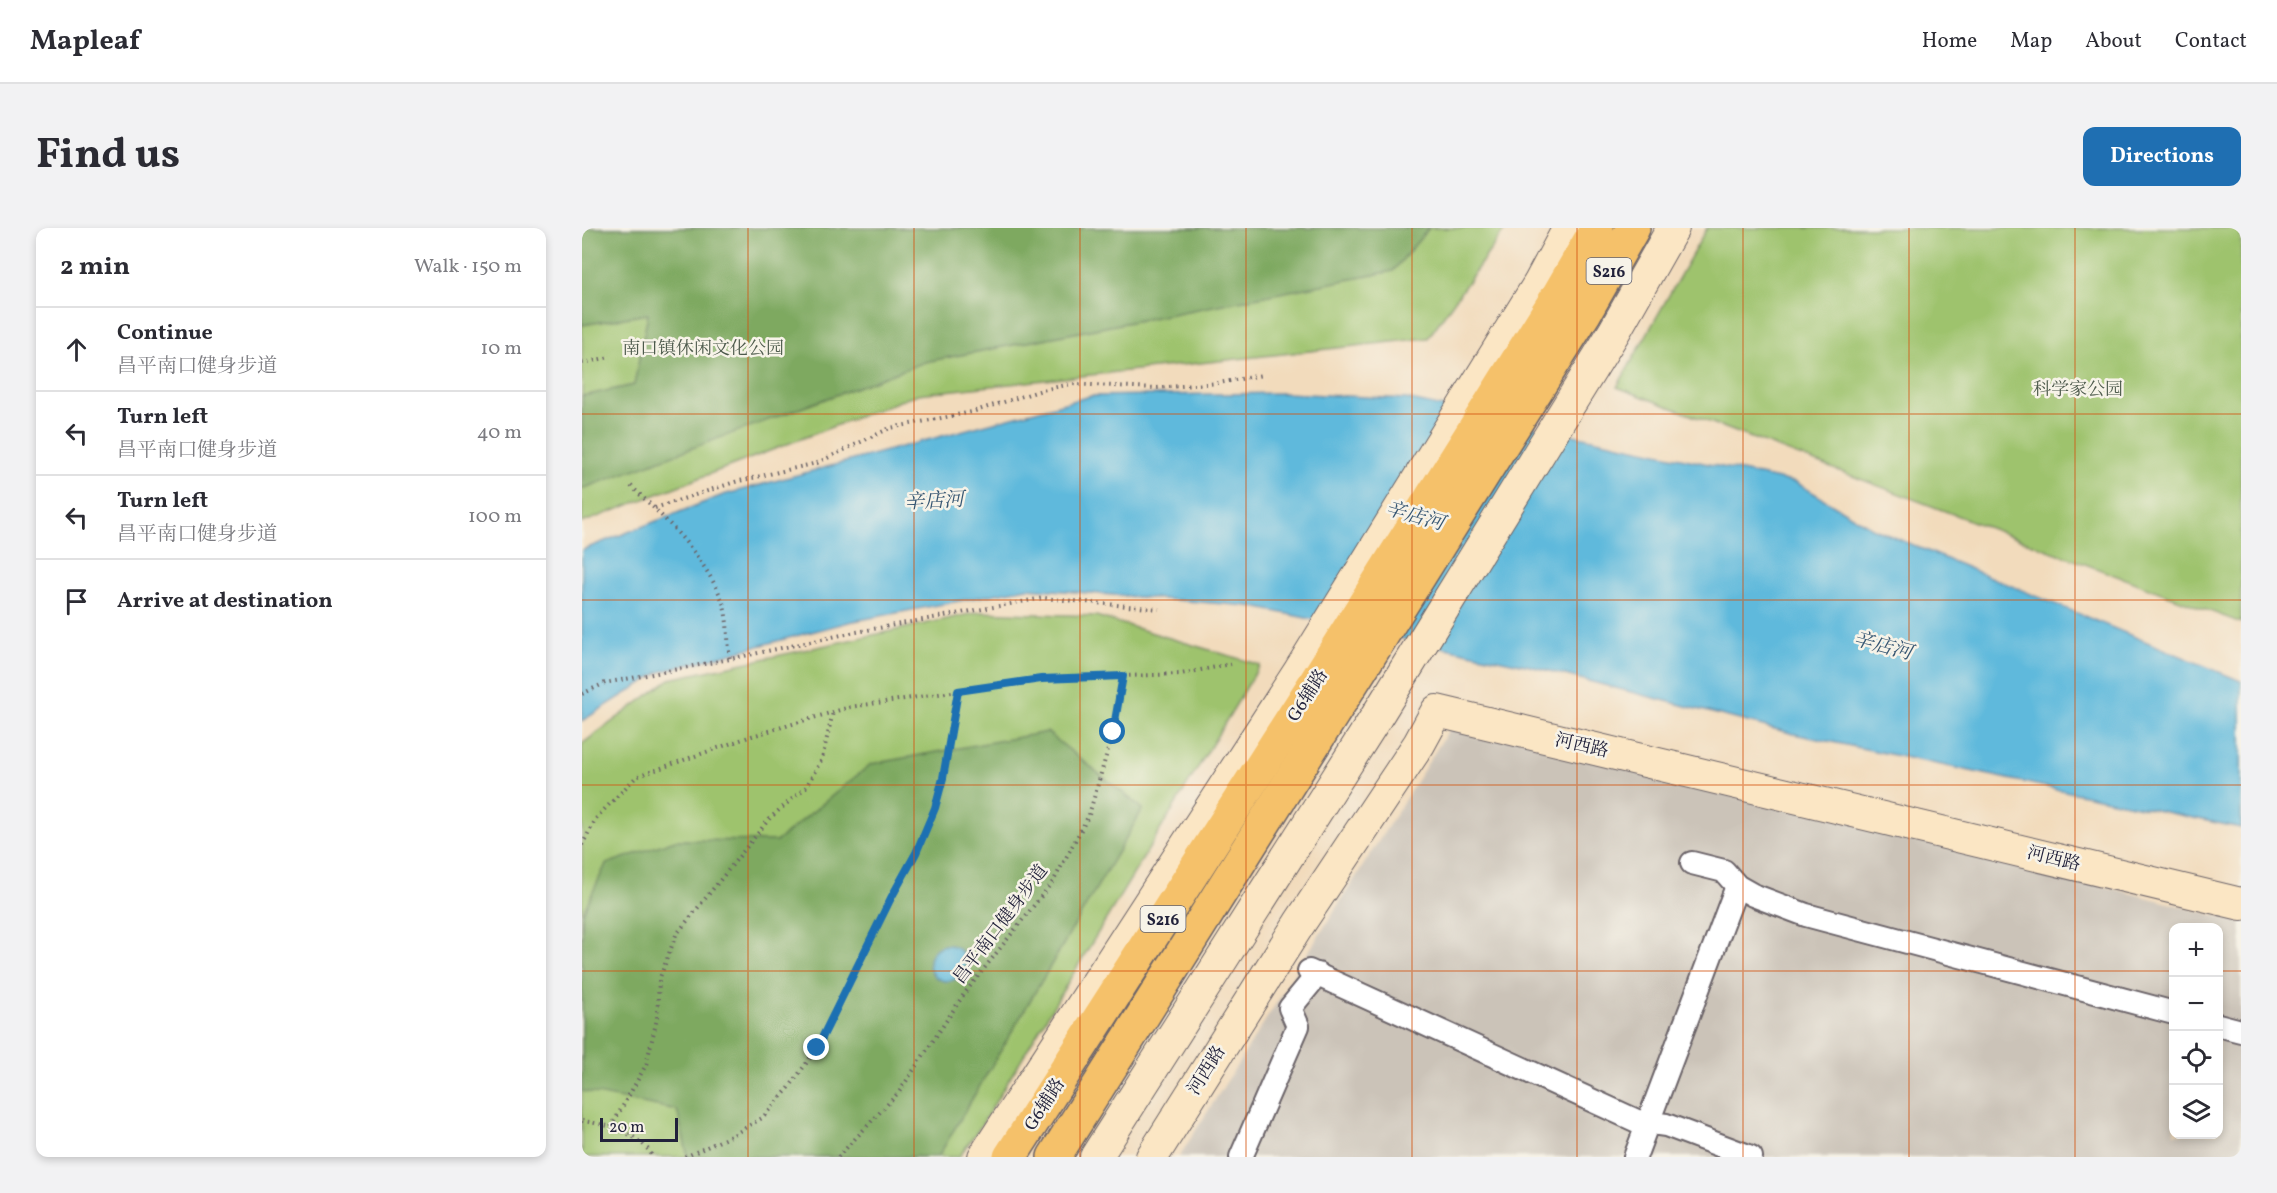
<!DOCTYPE html>
<meta charset="utf-8">
<style>
body{margin:0;font-family:Vollkorn,"Noto Serif SC",serif;background:#f2f2f3;color:#2b2b33}
.controls{position:absolute;right:18px;bottom:18px;display:grid;overflow:hidden;border-radius:12px;box-shadow:0 3px 9px #0003}
.controls button{width:54px;height:54px;display:grid;place-items:center;padding:0;border:0;border-bottom:2px solid #e1e1e2;background:#fff;color:#2b2b33;font:30px sans-serif}
.scale{position:absolute;left:18px;bottom:15px;width:78px;box-sizing:border-box;padding-left:6px;border:3px solid #22223b;border-top:0;font-size:16px;line-height:21px;white-space:nowrap;color:#22223b;-webkit-text-stroke:4px #f7f3e8;paint-order:stroke}
.stop{position:absolute;width:18px;height:18px;margin:-14px;border:4px solid #1f6fb2;border-radius:50%;background:#fff}
.stop.end{background:#1f6fb2;border-color:#fff;box-shadow:0 2px 6px #0008}
.list{margin:0;padding:0;list-style:none}
h2{display:flex;justify-content:space-between;align-items:center;height:78px;margin:0;padding:0 24px;font-size:26px}
h2 small{font-size:20px;font-weight:400;color:#7c7c81}
.list li{display:grid;grid-template-columns:39px 1fr auto;gap:18px;align-items:center;box-sizing:border-box;height:84px;padding:0 24px;border-top:2px solid #e1e1e2}
.list b{display:block;font-size:22px;white-space:nowrap}
.list p{margin:0;font-size:20px;white-space:nowrap;color:#7c7c81}
.list em{font-size:20px;font-style:normal;color:#7c7c81}
.icon{flex:none;width:33px;height:33px;fill:none;stroke:currentColor;stroke-width:2;stroke-linecap:round;stroke-linejoin:round}
.map{position:relative;flex:none;width:1659px;height:929px;overflow:hidden;border-radius:12px}
header{display:flex;align-items:center;gap:36px;box-sizing:border-box;height:84px;padding:0 30px;background:#fff;border-bottom:2px solid #e1e1e2}
header strong{font-size:28px}
nav{display:flex;gap:33px;margin-inline-start:auto;font-size:21px}
.intro{display:flex;align-items:center;justify-content:space-between;box-sizing:border-box;height:144px;padding:0 36px}
h1{margin:0;font-size:42px}
.button{padding:15px 27px;border-radius:12px;background:#1f6fb2;color:#fff;font-size:21px;font-weight:700}
main{display:flex;gap:36px;padding:0 36px}
aside{flex:1;background:#fff;border-radius:12px;box-shadow:0 3px 9px #0003}
.map>svg:first-child{display:block}
.industrial{fill:#cbc3b8;fill-rule:evenodd}
.green{fill:#9ec36d;stroke:#607254;stroke-width:1.5}
.forest{fill:#7ea960;stroke:#50664e;stroke-width:1.5}
.water{fill:#5eb9dc;stroke:#406e8c;stroke-width:1.5}
.lines{fill:none;stroke-linecap:round;stroke-linejoin:round}
.street-casing{stroke:#6b6368;stroke-width:26}
.secondary-casing{stroke:#6b6368;stroke-width:34}
.primary-casing{stroke:#6b6368;stroke-width:36}
.path{stroke:#6b6368;stroke-width:4;stroke-dasharray:1.5 4.5;stroke-linecap:butt}
.street{stroke:#fff;stroke-width:22}
.secondary{stroke:#fbe6c4;stroke-width:32}
.primary{stroke:#f5c16b;stroke-width:33}
.route{stroke:#1f6fb2;stroke-width:8}
.grid{fill:none;stroke:#d45411;stroke-width:1.5;stroke-opacity:0.55}
.labels{text-anchor:middle;stroke-width:5;stroke-linejoin:round;paint-order:stroke}
.shield{fill:#f7f3e8;stroke:#62616f;stroke-width:1.5}
.shield-label{font-size:16px;font-weight:bold;fill:#22223b}
.park-label{font-size:18px;fill:#4d5a4c;stroke:#f7f3e8}
.street-label{font-size:18px;fill:#22223b;stroke:#f7f3e8}
.water-label{font-size:20px;font-style:italic;fill:#375773;stroke:#f7f3e8}
</style>
<header>
<strong>Mapleaf</strong>
<nav><a>Home</a><a>Map</a><a>About</a><a>Contact</a></nav>
</header>
<div class="intro"><h1>Find us</h1><a class="button">Directions</a></div>
<main>
<aside>
<h2>2 min<small>Walk · 150 m</small></h2>
<ul class="list">
<li><svg class="icon" aria-label="ahead" viewBox="0 0 24 24"><path d="M12 20V5M6 11l6-6 6 6"/></svg><div><b>Continue</b><p>昌平南口健身步道</p></div><em>10 m</em></li>
<li><svg class="icon" aria-label="left" viewBox="0 0 24 24"><path d="M17 20v-9H6M10 6l-5 5 5 5"/></svg><div><b>Turn left</b><p>昌平南口健身步道</p></div><em>40 m</em></li>
<li><svg class="icon" aria-label="left" viewBox="0 0 24 24"><path d="M17 20v-9H6M10 6l-5 5 5 5"/></svg><div><b>Turn left</b><p>昌平南口健身步道</p></div><em>100 m</em></li>
<li><svg class="icon" aria-label="arrive" viewBox="0 0 24 24"><path d="M6 21V4h12l-3 4 3 4H6"/></svg><div><b>Arrive at destination</b></div></li>
</ul>
</aside>
<div class="map">
<svg width="1659" height="929" viewBox="0 0 1659 929">
<rect width="100%" height="100%" fill="#f7f3e8"/>
<filter id="ink" filterUnits="userSpaceOnUse"><feTurbulence type="fractalNoise" baseFrequency=".0167" numOctaves="2"/><feDisplacementMap in="SourceGraphic" scale="12" xChannelSelector="R" yChannelSelector="G"/><feConvolveMatrix kernelMatrix="1 2 1 2 8 2 1 2 1" color-interpolation-filters="sRGB"/></filter>
<filter id="wash" filterUnits="userSpaceOnUse"><feTurbulence type="fractalNoise" baseFrequency=".008" numOctaves="4" result="noise"/><feDisplacementMap in="SourceGraphic" scale="24" xChannelSelector="R" yChannelSelector="G"/><feGaussianBlur stdDeviation="1.35" result="paint"/><feColorMatrix in="noise" values="0 0 0 0 0 0 0 0 0 0 0 0 0 0 0 0 0 1.4 0 .05"/><feComposite in="paint" operator="in"/></filter>
<g filter="url(#wash)">
<rect width="100%" height="100%" fill="#f2dbbc"/>
<path class="industrial" d="M875,489L1659,694V929H597ZM1592,700H1636V906H1592Z"/>
<g class="green">
<polygon points="0,0 924,0 846,110 336,166 0,295"/>
<polygon points="1125,0 1659,0 1659,395 1035,159"/>
<polygon points="397,384 514,388 678,437 399,898 377,929 0,929 0,516 88,451"/>
</g>
<g class="forest">
<polygon points="0,0 847,0 811,43 343,134 0,261 0,168 52,157 66,86 0,97"/>
<polygon points="465,504 561,581 356,929 106,929 95,882 0,863 0,687 24,636 93,612 195,613 289,536"/>
</g>
<g class="water">
<polygon points="703,165 824,171 1215,255 1290,300 1659,453 1659,600 1212,506 948,438 667,378 445,360 267,394 78,444 0,493 0,322 141,267 509,168"/>
<circle cx="365" cy="735" r="18"/>
</g>
</g>
<g filter="url(#ink)">
<g class="lines">
<defs>
<g id="street">
<polyline points="1110,635 1142,643 1155,658 1171,667 1224,687 1592,785"/>
<polyline points="727,743 1055,893 1084,897 1169,929"/>
<polyline points="1636,797 1659,803"/>
<polyline points="659,929 716,798 708,780 736,746"/>
<polyline points="1053,929 1155,658"/>
</g>
<g id="secondary">
<polyline points="402,929 717,444 957,56 987,0"/>
<polyline points="514,929 793,491 1032,104 1091,0"/>
<polyline points="570,929 717,696 837,516 855,483 1659,676"/>
</g>
<g id="primary">
<polyline points="428,929 734,453 975,69 1015,0"/>
<polyline points="472,929 1002,86 1051,0"/>
</g>
</defs>
<use href="#street" class="street-casing"/>
<use href="#secondary" class="secondary-casing"/>
<use href="#primary" class="primary-casing"/>
<g class="path">
<polyline points="0,135 28,129"/>
<path d="M49,258C83,290 118,324 138,367C147,386 145,411 148,431"/>
<polyline points="73,280 153,254 235,235 308,200 390,184 460,162 489,156 574,160 637,155 680,147"/>
<polyline points="0,466 23,455 148,431 269,405 461,370 577,381"/>
<polyline points="0,617 15,589 54,549 170,508 268,479 459,451 599,446 649,436"/>
<path d="M0,893C25,896 58,905 71,929"/>
<polyline points="29,899 64,837 75,791 77,752 94,707 188,590 224,559 240,531 251,484"/>
<polyline points="103,929 151,907 180,890 207,860 235,820 309,670 334,625 353,580 361,550 376,463"/>
<polyline points="256,929 317,864 382,766 472,652 507,587 531,504 541,448"/>
</g>
<use href="#street" class="street"/>
<use href="#secondary" class="secondary"/>
<use href="#primary" class="primary"/>
</g>
</g>
<g class="lines" filter="url(#ink)">
<polyline class="route" points="235,820 309,670 334,625 353,580 361,550 376,463 459,451 541,448 531,504"/>
</g>
<path class="grid" d="M166,0V929M332,0V929M498,0V929M664,0V929M830,0V929M995,0V929M1161,0V929M1327,0V929M1493,0V929M0,186H1659M0,372H1659M0,557H1659M0,743H1592M1636,743H1659"/>
<g class="labels">
<g class="shield">
<rect x="1004.5" y="30" width="45" height="26" rx="4.5"/>
<rect x="558.5" y="678" width="45" height="26" rx="4.5"/>
</g>
<g class="shield-label">
<text x="1027" y="49">S216</text>
<text x="581" y="697">S216</text>
</g>
<g class="park-label">
<text x="121" y="126">南口镇休闲文化公园</text>
<text x="1496" y="167">科学家公园</text>
</g>
<g class="street-label">
<text transform="translate(725 467) rotate(-57)" y="6">G6辅路</text>
<text transform="translate(1000 517) rotate(13)" y="6">河西路</text>
<text transform="translate(1472 630) rotate(14)" y="6">河西路</text>
<text transform="translate(418 696) rotate(-53)" y="6">昌平南口健身步道</text>
<text transform="translate(624 842) rotate(-58)" y="6">河西路</text>
<text transform="translate(462 876) rotate(-57)" y="6">G6辅路</text>
</g>
<g class="water-label">
<text transform="translate(352 272) rotate(-3)" y="7">辛店河</text>
<text transform="translate(833 287) rotate(16)" y="7">辛店河</text>
<text transform="translate(1301 417) rotate(15)" y="7">辛店河</text>
</g>
</g>
</svg>
<div class="controls">
<button>+</button>
<button>−</button>
<button><svg class="icon" aria-label="locate" viewBox="0 0 24 24"><circle cx="12" cy="12" r="6"/><path d="M12 2v4M12 18v4M2 12h4M18 12h4"/></svg></button>
<button><svg class="icon" aria-label="layers" viewBox="0 0 24 24"><path d="M12 4l9 5-9 5-9-5zM3 14l9 5 9-5"/></svg></button>
</div>
<div class="scale">20 m</div>
<div class="stop" style="left:531px;top:504px"></div>
<div class="stop end" style="left:235px;top:820px"></div>
</div>
</main>
